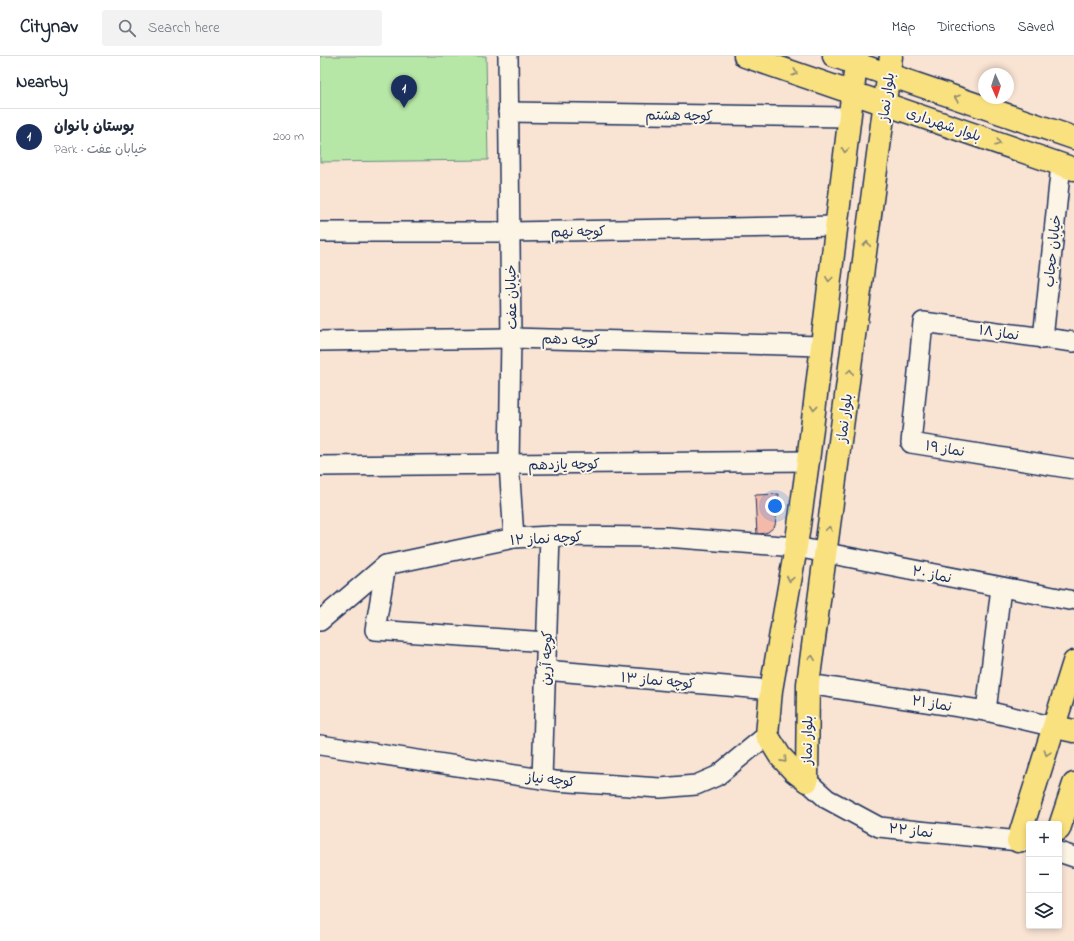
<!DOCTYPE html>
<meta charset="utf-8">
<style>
body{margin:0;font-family:"Indie Flower","Playpen Sans Arabic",sans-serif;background:#f2f2f3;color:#1f2937}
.controls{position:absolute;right:12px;bottom:12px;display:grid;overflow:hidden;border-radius:4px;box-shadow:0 2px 6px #0003}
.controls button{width:36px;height:36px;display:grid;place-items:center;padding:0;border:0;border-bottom:1px solid #e0e1e3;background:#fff;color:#1f2937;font:20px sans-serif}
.compass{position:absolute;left:658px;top:12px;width:36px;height:36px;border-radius:50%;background:#fff;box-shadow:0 2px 6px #0003;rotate:177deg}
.you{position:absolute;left:455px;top:450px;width:14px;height:14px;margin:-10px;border:3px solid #fff;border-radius:50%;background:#1a73e8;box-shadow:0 0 0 6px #1a73e833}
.badge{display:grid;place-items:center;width:26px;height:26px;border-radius:50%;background:#1b2f5e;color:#fff;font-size:13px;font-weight:700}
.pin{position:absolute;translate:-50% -33px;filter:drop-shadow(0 1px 2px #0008)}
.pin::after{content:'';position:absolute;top:21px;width:14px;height:12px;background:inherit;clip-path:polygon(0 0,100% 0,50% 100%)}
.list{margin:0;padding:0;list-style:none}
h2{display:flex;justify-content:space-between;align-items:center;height:52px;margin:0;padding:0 16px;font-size:17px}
h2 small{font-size:13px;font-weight:400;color:#747a83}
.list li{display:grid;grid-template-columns:26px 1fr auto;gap:12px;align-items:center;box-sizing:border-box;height:56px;padding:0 16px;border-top:1px solid #e0e1e3}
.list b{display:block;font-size:15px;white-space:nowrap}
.list p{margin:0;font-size:13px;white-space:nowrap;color:#747a83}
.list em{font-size:13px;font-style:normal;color:#747a83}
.icon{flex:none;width:22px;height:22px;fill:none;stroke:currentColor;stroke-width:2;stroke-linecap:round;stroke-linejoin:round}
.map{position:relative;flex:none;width:754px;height:885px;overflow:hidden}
header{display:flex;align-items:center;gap:24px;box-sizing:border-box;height:56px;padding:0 20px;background:#fff;border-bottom:1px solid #e0e1e3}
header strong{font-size:19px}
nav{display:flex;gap:22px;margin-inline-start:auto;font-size:14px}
.search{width:280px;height:36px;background:#f2f2f3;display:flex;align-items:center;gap:10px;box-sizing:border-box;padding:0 14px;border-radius:4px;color:#747a83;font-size:15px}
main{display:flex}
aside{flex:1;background:#fff}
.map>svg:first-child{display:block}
.green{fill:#b6e7a6;stroke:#688b82}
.building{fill:#f3baaa;stroke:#1b2f5e}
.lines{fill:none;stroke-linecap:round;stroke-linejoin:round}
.minor-casing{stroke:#1b2f5e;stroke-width:22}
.major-casing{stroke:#1b2f5e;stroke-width:25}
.minor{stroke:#fcf5e5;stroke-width:19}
.major{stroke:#fae180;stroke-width:22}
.oneway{stroke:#8a886f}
.labels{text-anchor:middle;stroke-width:4;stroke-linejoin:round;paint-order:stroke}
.street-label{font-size:14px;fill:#1b2f5e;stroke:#fcf5e5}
</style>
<header>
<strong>Citynav</strong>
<div class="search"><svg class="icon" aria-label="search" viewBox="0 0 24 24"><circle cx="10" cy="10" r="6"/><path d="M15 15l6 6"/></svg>Search here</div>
<nav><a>Map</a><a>Directions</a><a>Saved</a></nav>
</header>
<main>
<aside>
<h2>Nearby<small></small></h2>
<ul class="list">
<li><span class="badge">1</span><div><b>بوستان بانوان</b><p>Park · خیابان عفت</p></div><em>200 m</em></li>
</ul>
</aside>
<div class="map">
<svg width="754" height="885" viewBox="0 0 754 885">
<rect width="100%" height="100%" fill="#f9e3d3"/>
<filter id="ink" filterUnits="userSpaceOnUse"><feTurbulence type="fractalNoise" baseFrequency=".025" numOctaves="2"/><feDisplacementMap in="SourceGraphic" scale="8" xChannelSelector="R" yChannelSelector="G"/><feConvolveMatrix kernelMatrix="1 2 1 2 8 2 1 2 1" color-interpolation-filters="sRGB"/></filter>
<g filter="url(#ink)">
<polygon class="green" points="0,0 166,0 168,104 0,106"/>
<polygon class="building" points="459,438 455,470 448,476 437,479 435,439"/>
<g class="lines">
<defs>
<g id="minor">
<polyline points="188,0 191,282 189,408 194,482"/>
<polyline points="188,56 529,61"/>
<polyline points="0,176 190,176 516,170"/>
<polyline points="723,283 741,108"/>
<polyline points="0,285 191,282 501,290"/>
<polyline points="754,286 603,266 591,387 754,413"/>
<polyline points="0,410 488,405"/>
<polyline points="66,509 55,574 227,586"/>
<polyline points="0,565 66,509 194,482 230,480 346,481 476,491 749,544"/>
<polyline points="225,614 451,634"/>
<polyline points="488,628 666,655 735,671"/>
<polyline points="666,655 681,532"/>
<polyline points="0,689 235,725 340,732 376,729 397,720 447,679"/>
<polyline points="222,723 230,480"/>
<polyline points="487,725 507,743 559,771 709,786"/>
<polyline points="739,796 754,801"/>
</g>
<g id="major">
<polyline points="425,0 754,113"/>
<polyline points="514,0 754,82"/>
<polyline points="735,671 754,675"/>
<polyline points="487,725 474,715 460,700 447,679 451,634 476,491 488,405 537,0"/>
<polyline points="487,725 488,628 571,0"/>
<polyline points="739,773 754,728"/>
<polyline points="698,785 754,606"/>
</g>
</defs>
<use href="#minor" class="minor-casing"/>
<use href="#major" class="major-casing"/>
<use href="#minor" class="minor"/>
<use href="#major" class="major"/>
</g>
<defs><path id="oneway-chevron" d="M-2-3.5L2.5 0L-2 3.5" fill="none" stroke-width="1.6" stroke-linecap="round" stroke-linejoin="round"/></defs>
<g class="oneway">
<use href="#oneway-chevron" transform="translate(475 17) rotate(19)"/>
<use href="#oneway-chevron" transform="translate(637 42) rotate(-161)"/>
<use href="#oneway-chevron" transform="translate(678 87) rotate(19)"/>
<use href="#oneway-chevron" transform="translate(525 94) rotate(97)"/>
<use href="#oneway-chevron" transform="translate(547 188) rotate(-83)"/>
<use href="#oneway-chevron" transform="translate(509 223) rotate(97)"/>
<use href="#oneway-chevron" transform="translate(530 316) rotate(-83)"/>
<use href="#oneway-chevron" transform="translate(494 352) rotate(96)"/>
<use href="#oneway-chevron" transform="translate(509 473) rotate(-82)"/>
<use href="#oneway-chevron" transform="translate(470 523) rotate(100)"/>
<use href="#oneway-chevron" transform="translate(492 602) rotate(-82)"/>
<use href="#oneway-chevron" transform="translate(727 697) rotate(108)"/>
<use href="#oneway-chevron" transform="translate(464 704) rotate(48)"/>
</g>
</g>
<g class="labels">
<g class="street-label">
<text transform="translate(566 41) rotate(-83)" y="5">بلوار نماز</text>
<text transform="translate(359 59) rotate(1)" y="5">کوچه هشتم</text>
<text transform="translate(624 68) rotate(19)" y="5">بلوار شهرداری</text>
<text transform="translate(258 175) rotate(-1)" y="5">کوچه نهم</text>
<text transform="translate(732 195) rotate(-84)" y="5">خیابان حجاب</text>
<text transform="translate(191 241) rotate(-91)" y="5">خیابان عفت</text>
<text transform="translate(679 276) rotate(8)" y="5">نماز ۱۸</text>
<text transform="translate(251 283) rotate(2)" y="5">کوچه دهم</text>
<text transform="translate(524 362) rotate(-83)" y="5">بلوار نماز</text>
<text transform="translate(625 392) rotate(9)" y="5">نماز ۱۹</text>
<text transform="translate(244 408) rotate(-1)" y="5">کوچه یازدهم</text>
<text transform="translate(226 482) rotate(-3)" y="5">کوچه نماز ۱۲</text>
<text transform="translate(612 518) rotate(11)" y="5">نماز ۲۰</text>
<text transform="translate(226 602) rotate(-88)" y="5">کوچه آرین</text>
<text transform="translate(338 624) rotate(5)" y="5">کوچه نماز ۱۳</text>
<text transform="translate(612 647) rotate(9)" y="5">نماز ۲۱</text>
<text transform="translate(487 684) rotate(-89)" y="5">بلوار نماز</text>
<text transform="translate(231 723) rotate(6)" y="5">کوچه نیاز</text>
<text transform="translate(591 774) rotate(6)" y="5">نماز ۲۲</text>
</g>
</g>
</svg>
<div class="controls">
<button>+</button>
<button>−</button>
<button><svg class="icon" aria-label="layers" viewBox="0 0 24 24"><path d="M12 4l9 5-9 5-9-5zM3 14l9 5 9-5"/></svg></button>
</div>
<svg class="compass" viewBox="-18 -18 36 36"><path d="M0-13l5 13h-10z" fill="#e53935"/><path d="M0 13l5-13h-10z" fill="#747a83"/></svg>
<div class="you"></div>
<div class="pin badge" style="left:84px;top:52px">1</div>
</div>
</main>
